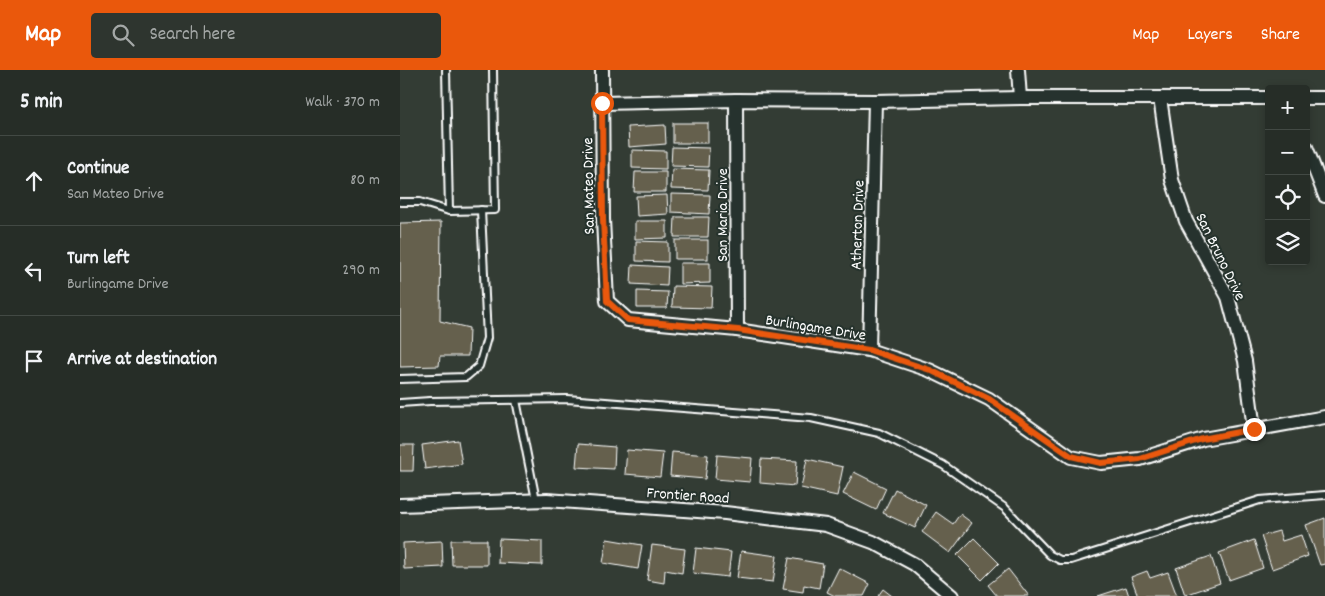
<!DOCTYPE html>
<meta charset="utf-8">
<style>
body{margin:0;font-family:Dekko,sans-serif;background:#2e352f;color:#f1f3f6}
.controls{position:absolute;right:15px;top:15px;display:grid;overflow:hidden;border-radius:5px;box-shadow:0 2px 8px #0003}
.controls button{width:45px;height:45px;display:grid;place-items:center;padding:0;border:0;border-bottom:1px solid #424944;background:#262d27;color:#f1f3f6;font:25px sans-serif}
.stop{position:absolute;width:15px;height:15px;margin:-11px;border:4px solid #ea580c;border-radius:50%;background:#fff}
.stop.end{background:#ea580c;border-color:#fff;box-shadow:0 1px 5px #0008}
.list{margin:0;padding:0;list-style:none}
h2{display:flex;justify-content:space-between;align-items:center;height:65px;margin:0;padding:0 20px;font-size:21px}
h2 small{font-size:16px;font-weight:400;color:#a4a8a7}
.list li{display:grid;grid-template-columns:32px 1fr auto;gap:15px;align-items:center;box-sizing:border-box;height:90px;padding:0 20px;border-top:1px solid #424944}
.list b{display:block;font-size:19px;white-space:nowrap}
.list p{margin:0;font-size:16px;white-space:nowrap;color:#a4a8a7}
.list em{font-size:16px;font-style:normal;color:#a4a8a7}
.icon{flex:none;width:28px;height:28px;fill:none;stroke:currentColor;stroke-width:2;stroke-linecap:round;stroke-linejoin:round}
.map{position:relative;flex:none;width:925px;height:526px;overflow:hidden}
header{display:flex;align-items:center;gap:30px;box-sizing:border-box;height:70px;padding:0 25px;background:#ea580c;color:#fff}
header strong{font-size:24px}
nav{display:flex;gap:28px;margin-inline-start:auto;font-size:18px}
.search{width:350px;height:45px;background:#2e352f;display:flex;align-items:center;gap:12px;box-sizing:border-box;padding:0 18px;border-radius:5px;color:#a4a8a7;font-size:19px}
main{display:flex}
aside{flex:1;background:#262d27}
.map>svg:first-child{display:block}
.building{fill:#65614e;stroke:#fff}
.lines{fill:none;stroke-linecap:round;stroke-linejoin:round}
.lane-casing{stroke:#fff;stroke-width:10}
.street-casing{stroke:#fff;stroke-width:16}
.lane{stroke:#26332d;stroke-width:6}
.street{stroke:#26332d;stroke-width:12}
.route{stroke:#ea580c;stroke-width:6}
.labels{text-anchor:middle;stroke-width:4;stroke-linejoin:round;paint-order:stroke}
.street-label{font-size:16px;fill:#fff;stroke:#26332d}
</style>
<header>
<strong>Map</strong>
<div class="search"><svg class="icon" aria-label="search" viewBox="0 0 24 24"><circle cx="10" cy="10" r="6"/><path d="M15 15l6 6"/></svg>Search here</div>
<nav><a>Map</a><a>Layers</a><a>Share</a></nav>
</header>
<main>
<aside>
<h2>5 min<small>Walk · 370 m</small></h2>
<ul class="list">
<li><svg class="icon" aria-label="ahead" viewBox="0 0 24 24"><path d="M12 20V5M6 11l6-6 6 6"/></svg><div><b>Continue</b><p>San Mateo Drive</p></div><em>80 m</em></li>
<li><svg class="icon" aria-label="left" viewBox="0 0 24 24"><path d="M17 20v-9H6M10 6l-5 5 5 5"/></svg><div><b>Turn left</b><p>Burlingame Drive</p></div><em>290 m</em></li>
<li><svg class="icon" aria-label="arrive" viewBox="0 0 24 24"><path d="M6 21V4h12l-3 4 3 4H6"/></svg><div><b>Arrive at destination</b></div></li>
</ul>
</aside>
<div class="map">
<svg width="925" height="526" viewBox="0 0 925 526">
<rect width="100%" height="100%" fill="#333c34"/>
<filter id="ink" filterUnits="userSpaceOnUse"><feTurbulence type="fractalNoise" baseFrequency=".02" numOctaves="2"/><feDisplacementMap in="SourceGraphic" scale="10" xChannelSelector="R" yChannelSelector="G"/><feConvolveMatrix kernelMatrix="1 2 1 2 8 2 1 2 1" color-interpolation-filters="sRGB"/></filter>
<g filter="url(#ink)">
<g class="building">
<rect x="273" y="53" width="35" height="20"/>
<polygon points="265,55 266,74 229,77 228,57"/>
<polygon points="272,77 309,78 308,97 271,96"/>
<polygon points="232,80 266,81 266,99 232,98"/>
<polygon points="272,99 309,100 308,120 271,119"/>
<polygon points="235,102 266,102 266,122 234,122"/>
<polygon points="271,124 310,125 309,144 271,142"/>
<polygon points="267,125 268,144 237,146 236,126"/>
<polygon points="275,147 309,147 308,167 274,167"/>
<polygon points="235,151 267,151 267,168 235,169"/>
<polygon points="41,152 40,251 69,258 68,286 40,286 39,296 0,297 0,153"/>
<rect x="275" y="170" width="33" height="19"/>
<polygon points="236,171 268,172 268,192 236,191"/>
<polygon points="280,193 310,193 310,213 280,214"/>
<polygon points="232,195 268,197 267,216 231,214"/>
<polygon points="273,216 312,217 311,238 272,237"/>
<polygon points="237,221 268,222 267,238 237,238"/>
<polygon points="58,370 62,394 25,399 22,375"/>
<polygon points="178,374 215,377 214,399 176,397"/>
<polygon points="0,375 14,375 13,401 0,401"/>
<polygon points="227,380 263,383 260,407 225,404"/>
<polygon points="272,382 308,385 305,409 270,406"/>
<polygon points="317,385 352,388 350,412 315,409"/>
<polygon points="361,389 397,391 395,416 360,413"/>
<polygon points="407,389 443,397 437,426 401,418"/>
<polygon points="454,402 486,418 476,440 443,424"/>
<polygon points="495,419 526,435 515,458 483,443"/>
<polygon points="536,442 553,454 560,444 572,453 550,483 522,462"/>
<polygon points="925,448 925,494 920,495 906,455"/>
<polygon points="879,461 882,471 901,465 908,486 872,499 861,466"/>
<polygon points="574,468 599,493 582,510 557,485"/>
<polygon points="99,469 142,471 142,495 98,493"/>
<polygon points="207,469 242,475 238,499 203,493"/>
<polygon points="51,470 87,470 87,495 52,495"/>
<polygon points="854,470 863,498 829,510 819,483"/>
<polygon points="42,471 43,497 4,499 3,473"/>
<polygon points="252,475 285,479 282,503 265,500 264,513 247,510"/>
<polygon points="296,478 331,482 328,507 293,503"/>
<polygon points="341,481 377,486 373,512 337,508"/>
<polygon points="811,486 820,513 785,525 776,498"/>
<polygon points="389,488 423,494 419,518 404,515 403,522 383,519"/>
<polygon points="439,498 470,514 464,526 435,526 427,522"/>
<polygon points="608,499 629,526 597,526 588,515"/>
<polygon points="747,501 750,508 768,502 777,526 738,526 731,507"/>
<polygon points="726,517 729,526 698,526"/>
<polygon points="483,519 492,526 478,526"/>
</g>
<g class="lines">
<defs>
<g id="lane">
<polyline points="46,0 49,141"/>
<polyline points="0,132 20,132 49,141 95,140 93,0"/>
<polyline points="0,309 66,307 79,296 87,268 81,140"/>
<polyline points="116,330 136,430"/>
<polyline points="0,333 30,331 167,329 411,348 479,363 543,395 605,438 650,485 660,490 671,490 860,430 925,425"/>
</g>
<g id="street">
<polyline points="202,0 203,149 207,231 228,250 337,260 469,280 529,300 589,329 671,387 701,393 740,389 803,369 925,347"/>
<polyline points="618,0 620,28"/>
<polyline points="760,28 772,110 786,151 828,227 845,291 854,359"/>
<polyline points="906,28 925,28"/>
<polyline points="336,30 337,260"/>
<polyline points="202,33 336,30 475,31 620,28 869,28"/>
<polyline points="906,77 925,126"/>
<polyline points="469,280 475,31"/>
<polyline points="0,435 147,430 325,443 426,455 473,472 514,494 552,526"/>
</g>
</defs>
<use href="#lane" class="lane-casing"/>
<use href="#street" class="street-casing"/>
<use href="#lane" class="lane"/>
<use href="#street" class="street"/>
</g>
</g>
<g class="lines" filter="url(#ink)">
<polyline class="route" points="202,33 203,149 207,231 228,250 338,260 469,280 530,300 589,329 671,386 701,393 740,389 802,369 854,359"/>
</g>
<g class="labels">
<g class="street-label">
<text transform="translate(187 116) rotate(-91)" y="6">San Mateo Drive</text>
<text transform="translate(321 145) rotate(-90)" y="6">San Maria Drive</text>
<text transform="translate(456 155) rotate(-88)" y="6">Atherton Drive</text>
<text transform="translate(822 186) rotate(64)" y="6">San Bruno Drive</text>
<text transform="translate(416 256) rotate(9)" y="6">Burlingame Drive</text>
<text transform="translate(288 424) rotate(4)" y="6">Frontier Road</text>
</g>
</g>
</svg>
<div class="controls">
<button>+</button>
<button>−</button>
<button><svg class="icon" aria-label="locate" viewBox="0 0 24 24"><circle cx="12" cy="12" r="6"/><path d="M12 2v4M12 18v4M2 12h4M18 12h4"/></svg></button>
<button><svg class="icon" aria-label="layers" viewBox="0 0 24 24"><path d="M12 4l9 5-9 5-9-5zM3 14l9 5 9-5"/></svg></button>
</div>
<div class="stop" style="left:202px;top:33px"></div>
<div class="stop end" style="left:854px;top:359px"></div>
</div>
</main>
